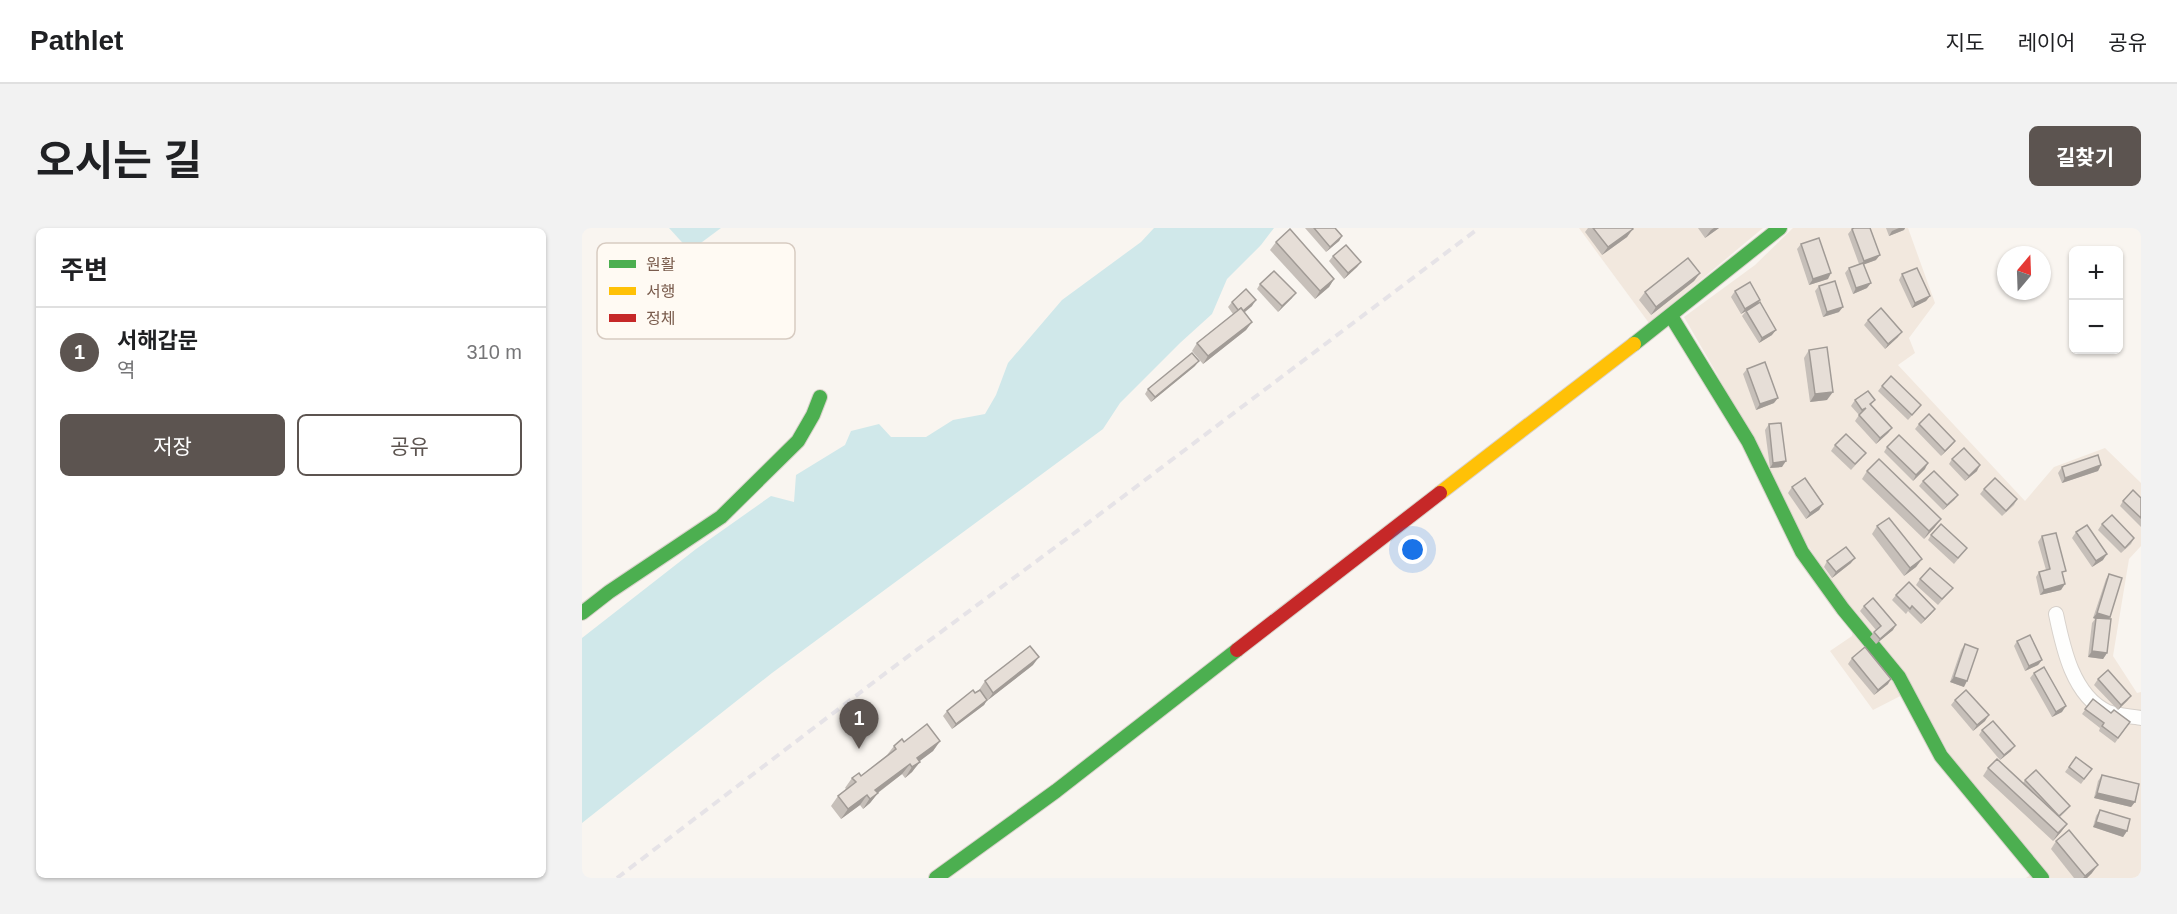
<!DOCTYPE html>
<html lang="ko">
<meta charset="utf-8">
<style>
body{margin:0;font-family:Helvetica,"Noto Sans KR",sans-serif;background:#f2f2f2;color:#202124}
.controls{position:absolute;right:18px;top:18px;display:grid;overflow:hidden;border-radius:9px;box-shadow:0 2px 4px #0004}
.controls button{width:54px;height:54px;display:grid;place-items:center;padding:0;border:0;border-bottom:2px solid #e0e0e0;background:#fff;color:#202124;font:30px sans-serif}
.compass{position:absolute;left:1415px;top:18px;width:54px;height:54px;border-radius:50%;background:#fff;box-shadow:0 2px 4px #0004;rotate:19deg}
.you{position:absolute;left:831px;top:322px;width:21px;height:21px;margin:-15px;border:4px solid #fff;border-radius:50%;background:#1a73e8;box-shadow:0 0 0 9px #1a73e833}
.badge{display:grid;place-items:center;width:39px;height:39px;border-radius:50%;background:#5c5450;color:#fff;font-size:20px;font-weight:700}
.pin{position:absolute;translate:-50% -50px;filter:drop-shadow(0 2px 3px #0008)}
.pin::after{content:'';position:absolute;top:32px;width:21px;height:18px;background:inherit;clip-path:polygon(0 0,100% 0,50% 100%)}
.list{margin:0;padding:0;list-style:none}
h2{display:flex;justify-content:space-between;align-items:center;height:78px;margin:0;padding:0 24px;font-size:26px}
h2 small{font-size:20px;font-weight:400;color:#757577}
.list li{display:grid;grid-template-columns:39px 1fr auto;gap:18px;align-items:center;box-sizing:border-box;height:90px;padding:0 24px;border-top:2px solid #e0e0e0}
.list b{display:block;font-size:22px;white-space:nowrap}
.list p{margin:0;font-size:20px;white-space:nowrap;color:#757577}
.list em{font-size:20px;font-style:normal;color:#757577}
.actions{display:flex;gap:12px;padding:18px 24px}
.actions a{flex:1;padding:14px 0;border:2px solid #5c5450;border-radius:9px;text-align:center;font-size:21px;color:#5c5450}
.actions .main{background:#5c5450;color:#fff}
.map{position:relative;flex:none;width:1559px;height:650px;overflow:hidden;border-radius:9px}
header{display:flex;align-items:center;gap:36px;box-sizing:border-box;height:84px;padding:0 30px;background:#fff;border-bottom:2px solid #e0e0e0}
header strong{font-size:28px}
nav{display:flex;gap:33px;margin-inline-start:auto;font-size:21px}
.intro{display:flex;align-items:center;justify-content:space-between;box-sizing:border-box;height:144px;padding:0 36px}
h1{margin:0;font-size:42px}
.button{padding:15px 27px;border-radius:9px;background:#5c5450;color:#fff;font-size:21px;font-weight:700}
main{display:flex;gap:36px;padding:0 36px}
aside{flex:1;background:#fff;border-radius:9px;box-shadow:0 2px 4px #0004}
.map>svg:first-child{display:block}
.residential{fill:#f2e8de}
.water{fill:#d0e8ea}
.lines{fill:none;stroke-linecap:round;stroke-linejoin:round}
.street-casing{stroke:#d7d1cb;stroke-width:16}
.fast-casing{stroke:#d9d2cb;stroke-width:16}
.slow-casing{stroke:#d9d2cb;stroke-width:16}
.jam-casing{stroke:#d9d2cb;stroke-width:16}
.street{stroke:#fefefd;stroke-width:14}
.fast{stroke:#4caf50;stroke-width:14}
.slow{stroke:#ffc107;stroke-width:14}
.jam{stroke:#c62828;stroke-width:14}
.rail{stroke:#e6e3e7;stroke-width:4;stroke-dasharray:9 6;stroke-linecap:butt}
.wall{fill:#c6bfb9}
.shaded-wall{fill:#a19b96}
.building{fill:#e6ded7;stroke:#a19b96;stroke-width:1.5}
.key{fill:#fffaf3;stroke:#d7cbc1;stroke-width:1.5}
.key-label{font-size:16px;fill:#7a5c4d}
</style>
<header>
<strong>Pathlet</strong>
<nav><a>지도</a><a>레이어</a><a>공유</a></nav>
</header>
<div class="intro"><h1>오시는 길</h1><a class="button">길찾기</a></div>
<main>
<aside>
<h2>주변<small></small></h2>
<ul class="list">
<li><span class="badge">1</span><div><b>서해갑문</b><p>역</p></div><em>310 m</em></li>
</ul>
<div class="actions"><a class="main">저장</a><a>공유</a></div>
</aside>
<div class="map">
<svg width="1559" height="650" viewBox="0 0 1559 650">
<rect width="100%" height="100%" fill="#f9f5f0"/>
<g class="residential">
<polygon points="997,0 1181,0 1067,95"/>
<polygon points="1211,0 1326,0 1353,75 1327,110 1333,125 1316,137 1443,273 1472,239 1523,220 1559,255 1559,318 1547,331 1531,428 1555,465 1559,464 1559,650 1444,650 1447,648 1453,630 1372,535 1332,461 1291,482 1248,423 1270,408 1273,389 1214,299 1135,146 1102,89 1173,37"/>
</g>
<g class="water">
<polygon points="87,0 139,0 108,23"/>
<polygon points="572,0 692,0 679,17 645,51 630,86 598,115 538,175 521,201 190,445 0,595 0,410 114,321 189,268 212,274 214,247 263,217 269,203 297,196 309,209 344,209 371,192 403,186 414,167 426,135 480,72 559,14"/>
</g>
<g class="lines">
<defs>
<path id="street" d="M1474,386C1481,420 1491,468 1526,484C1536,488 1549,488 1559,490"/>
<g id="fast">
<polyline points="1089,88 1166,213 1220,324 1261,381 1317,449 1359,528 1460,650"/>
<polyline points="1052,116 1198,0"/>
<polyline points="0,385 27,364 139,289 216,213 231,187 238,169"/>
<polyline points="354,650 474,563 655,422"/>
</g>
<polyline id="slow" points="858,265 1052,116"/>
<polyline id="jam" points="655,422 858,265"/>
</defs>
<use href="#street" class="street-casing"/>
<use href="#fast" class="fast-casing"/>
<use href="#slow" class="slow-casing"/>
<use href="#jam" class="jam-casing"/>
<use href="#street" class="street"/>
<use href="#fast" class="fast"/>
<use href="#slow" class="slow"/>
<use href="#jam" class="jam"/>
<polyline class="rail" points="35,650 309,441 514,289 897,0"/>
</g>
<g class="wall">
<polygon points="723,0 753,0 760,8 757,13 744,24"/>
<polygon points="1006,0 1050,0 1045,9 1020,27 1003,4"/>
<polygon points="1116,0 1137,0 1123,10"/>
<polygon points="1304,0 1323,0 1322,2 1307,8"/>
<polygon points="1270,1 1294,32 1282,36 1285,60 1271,66 1263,45 1267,40 1277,36 1266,6"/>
<polygon points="694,14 752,51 747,59 733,71 688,22"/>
<polygon points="1219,16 1246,51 1227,57 1215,21"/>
<polygon points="751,28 779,34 775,39 762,51 747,33"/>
<polygon points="1118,45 1112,53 1069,87 1057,72 1063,64"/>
<polygon points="1320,46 1348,68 1344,73 1330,80 1317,52"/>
<polygon points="678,56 710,70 696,84 675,61"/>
<polygon points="1237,58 1257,84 1241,89 1233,63"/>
<polygon points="1153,63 1174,77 1190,107 1177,115 1160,88 1164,83 1159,86 1149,69"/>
<polygon points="650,74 670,78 662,85 670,94 664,102 621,136 610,123 615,115 651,86 646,79"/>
<polygon points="1286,92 1316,109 1303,121 1282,97"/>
<polygon points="1227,122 1245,172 1228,174 1222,130"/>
<polygon points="613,138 569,174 563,166 566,161"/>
<polygon points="1165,141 1192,175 1174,182 1161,146"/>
<polygon points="1300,158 1339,177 1326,192 1296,163"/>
<polygon points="1273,172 1293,172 1289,177 1310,200 1306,205 1294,216 1273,193 1277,187 1269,178"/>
<polygon points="1187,196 1200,239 1188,240 1183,202"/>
<polygon points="1337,196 1373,213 1369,218 1359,228 1333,201"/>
<polygon points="1253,217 1280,230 1269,242 1249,223"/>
<polygon points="1305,219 1343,241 1331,253 1302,224"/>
<polygon points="1370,231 1395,243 1383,253 1367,236"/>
<polygon points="1519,237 1516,243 1480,255 1476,245 1480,239"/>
<polygon points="1285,243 1353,299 1342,311 1280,251"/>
<polygon points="1341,253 1376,267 1372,272 1361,282 1337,258"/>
<polygon points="1210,259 1241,276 1237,282 1224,291 1206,265"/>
<polygon points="1402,261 1435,271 1432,277 1420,288 1398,266"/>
<polygon points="1559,270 1559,299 1538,278 1541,273"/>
<polygon points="1520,296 1552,310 1549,316 1539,325 1516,302"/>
<polygon points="1295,298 1340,331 1334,339 1322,348 1290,306"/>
<polygon points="1494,304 1521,332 1510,339 1490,310"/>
<polygon points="1349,307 1385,320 1372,336 1346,312"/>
<polygon points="1460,308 1481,347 1479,362 1458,367 1454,349 1457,344 1464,342 1456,314"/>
<polygon points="1245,333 1269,335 1250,350 1242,339"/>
<polygon points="1527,346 1528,389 1527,391 1525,425 1521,431 1506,429 1510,395 1513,391 1511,390 1524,351"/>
<polygon points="1338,351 1371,360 1356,377 1334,357"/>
<polygon points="1314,367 1349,386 1339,396 1326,383 1324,386 1310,372"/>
<polygon points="1282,378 1311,402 1294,416 1288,409 1294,402 1278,383"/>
<polygon points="1435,413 1460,432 1456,437 1443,443 1432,418"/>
<polygon points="1383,416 1382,459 1368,454 1379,422"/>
<polygon points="1270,430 1306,456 1292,467 1266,436"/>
<polygon points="451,437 406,472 405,472 402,477 370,501 361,488 365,483 397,462 403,453"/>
<polygon points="1452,445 1480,484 1470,489 1448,450"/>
<polygon points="1516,451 1549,468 1545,473 1536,482 1512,457"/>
<polygon points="1511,471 1529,485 1548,494 1533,515 1517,503 1518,500 1500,486"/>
<polygon points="1373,472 1403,493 1391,503 1369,477"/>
<polygon points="1400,502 1429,523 1418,532 1397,507"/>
<polygon points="358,513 351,523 337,533 330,544 323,550 320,546 296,565 288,575 281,581 278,577 259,591 249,578 256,568 264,561 263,560 270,550 279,548 305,527 312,518 322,514"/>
<polygon points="1494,529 1510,541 1499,556 1483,544"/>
<polygon points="1406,540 1441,555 1443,552 1488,578 1484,583 1478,589 1485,596 1479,604 1471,613 1401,548"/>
<polygon points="1520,547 1553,574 1549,579 1512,570 1516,553"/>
<polygon points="1518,582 1545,603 1541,609 1511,599 1514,588"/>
<polygon points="1474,613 1510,645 1505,650 1492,650 1469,621"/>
</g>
<g class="shaded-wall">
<polygon points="1132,0 1137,0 1123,10 1129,2"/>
<polygon points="1317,0 1323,0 1322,2 1307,8 1310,3"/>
<polygon points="1051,1 1045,9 1020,27 1026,19"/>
<polygon points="760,8 757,13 744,24 748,19"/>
<polygon points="1298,27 1294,32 1278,38 1282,33"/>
<polygon points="779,34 775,39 762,51 766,45"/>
<polygon points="1118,45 1112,53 1069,87 1074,79"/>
<polygon points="1249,45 1246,51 1227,57 1231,51"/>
<polygon points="752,51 747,59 733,71 738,63"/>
<polygon points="1289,55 1285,60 1271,66 1274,60"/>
<polygon points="714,65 710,70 696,84 700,78"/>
<polygon points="1348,68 1344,73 1330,80 1333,75"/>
<polygon points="674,72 670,78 655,90 659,85"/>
<polygon points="1178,72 1174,77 1159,86 1163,81"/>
<polygon points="1261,79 1257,84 1241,89 1245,84"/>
<polygon points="670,94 664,102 621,136 626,128"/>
<polygon points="1194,102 1190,107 1177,115 1180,110"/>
<polygon points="1320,104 1316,109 1303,121 1306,116"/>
<polygon points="617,133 613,138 569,174 573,169"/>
<polygon points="1251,164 1245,172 1228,174 1233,166"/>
<polygon points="1196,170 1192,175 1174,182 1178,176"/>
<polygon points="1310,200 1306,205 1294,216 1298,210"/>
<polygon points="1373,213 1369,218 1359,228 1363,223"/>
<polygon points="1204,233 1200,239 1188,240 1191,235"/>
<polygon points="1346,235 1343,241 1331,253 1334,247"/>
<polygon points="1398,237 1395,243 1383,253 1387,248"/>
<polygon points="1519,237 1516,243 1480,255 1483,250"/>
<polygon points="1376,267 1372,272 1361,282 1365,277"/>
<polygon points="1241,276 1237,282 1224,291 1228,285"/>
<polygon points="1359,291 1353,299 1342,311 1347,303"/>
<polygon points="1525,326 1521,332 1510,339 1514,333"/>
<polygon points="1273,330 1269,335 1250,350 1254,344"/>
<polygon points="1340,331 1334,339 1322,348 1328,340"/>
<polygon points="1483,356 1479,362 1458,367 1462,362"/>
<polygon points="1353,381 1349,386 1339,396 1343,391"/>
<polygon points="1515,385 1528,389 1524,394 1511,390"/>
<polygon points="1314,397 1311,402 1294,416 1298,411"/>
<polygon points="1510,423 1525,425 1521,431 1506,429"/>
<polygon points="457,429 451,437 406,472 411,465"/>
<polygon points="1460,432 1456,437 1443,443 1447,438"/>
<polygon points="1372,449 1385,453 1382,459 1368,454"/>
<polygon points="1309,451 1306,456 1292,467 1296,462"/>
<polygon points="1549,468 1545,473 1536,482 1539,477"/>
<polygon points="405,472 402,477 370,501 374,496"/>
<polygon points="1484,478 1480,484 1470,489 1474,484"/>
<polygon points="1407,487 1403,493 1391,503 1395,497"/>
<polygon points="358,513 351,523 330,539 335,530"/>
<polygon points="1433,518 1429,523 1418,532 1422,527"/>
<polygon points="338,534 330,544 323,550 330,539"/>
<polygon points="328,536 320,546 294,566 296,565 288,575 281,581 293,562"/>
<polygon points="1515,565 1553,574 1549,579 1512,570"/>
<polygon points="285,567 278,577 259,591 266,581"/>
<polygon points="1514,594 1545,603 1541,609 1511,599"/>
<polygon points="1485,596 1479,604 1471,613 1476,605"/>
<polygon points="1516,637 1510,645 1505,650 1501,650"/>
</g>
<g class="building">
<polygon points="732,0 753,0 760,8 748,19"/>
<polygon points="1011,0 1050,0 1051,1 1026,19"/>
<polygon points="1272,0 1288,0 1298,27 1282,33 1270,1"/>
<polygon points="708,1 752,51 738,63 694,14"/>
<polygon points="1237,10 1249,45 1231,51 1219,16"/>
<polygon points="764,17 779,34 766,45 751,28"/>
<polygon points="1106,30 1118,45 1074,79 1063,64"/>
<polygon points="1281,35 1289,55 1274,60 1267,40"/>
<polygon points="1335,40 1348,68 1333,75 1320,46"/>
<polygon points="692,43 714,65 700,78 678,56"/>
<polygon points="1253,53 1261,79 1245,84 1237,58"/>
<polygon points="1168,54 1178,72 1163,81 1153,63"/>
<polygon points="664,61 674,72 661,83 659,80 656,82 650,74"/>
<polygon points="1178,74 1194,102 1180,110 1164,83"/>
<polygon points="659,80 670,94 626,128 615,115"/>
<polygon points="1299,80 1320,104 1306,116 1286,92"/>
<polygon points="1245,119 1251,164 1233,166 1227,122"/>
<polygon points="610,125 617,133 573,169 566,161"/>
<polygon points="1183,134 1196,170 1178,176 1165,141"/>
<polygon points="1309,148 1339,177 1330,187 1300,158"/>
<polygon points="1286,163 1293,172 1288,176 1310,200 1298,210 1277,187 1284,180 1280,182 1273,172"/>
<polygon points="1347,186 1373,213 1363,223 1337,196"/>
<polygon points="1199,195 1204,233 1191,235 1187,196"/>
<polygon points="1264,206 1284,225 1273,236 1253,217"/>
<polygon points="1317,207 1346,235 1334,247 1305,219"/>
<polygon points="1382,220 1398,237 1387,248 1370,231"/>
<polygon points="1516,227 1519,237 1483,250 1480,239"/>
<polygon points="1297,231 1359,291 1347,303 1285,243"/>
<polygon points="1352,243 1376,267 1365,277 1341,253"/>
<polygon points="1223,250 1241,276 1228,285 1210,259"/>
<polygon points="1413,250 1435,271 1424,283 1402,261"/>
<polygon points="1551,262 1559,270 1559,290 1541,273"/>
<polygon points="1530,287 1552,310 1543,320 1520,296"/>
<polygon points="1307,290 1340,331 1328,340 1295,298"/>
<polygon points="1359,296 1385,320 1376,330 1349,307"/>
<polygon points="1505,297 1525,326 1514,333 1494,304"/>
<polygon points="1474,305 1484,343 1480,344 1483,356 1462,362 1457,344 1468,341 1460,308"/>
<polygon points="1264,319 1273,330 1254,344 1245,333"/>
<polygon points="1348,340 1371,360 1360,371 1338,351"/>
<polygon points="1527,346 1540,350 1528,389 1515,385"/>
<polygon points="1327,354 1353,381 1343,391 1330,378 1328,381 1314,367"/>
<polygon points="1291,370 1314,397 1298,411 1292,404 1299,398 1282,378"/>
<polygon points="1514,390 1529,391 1525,425 1510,423"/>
<polygon points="1448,407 1460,432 1447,438 1435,413"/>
<polygon points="1383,416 1396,421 1385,453 1372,449"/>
<polygon points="448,418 457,429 411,465 403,453"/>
<polygon points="1283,419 1309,451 1296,462 1270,430"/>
<polygon points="1462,439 1484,478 1474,484 1452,445"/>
<polygon points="1526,442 1549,468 1539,477 1516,451"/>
<polygon points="391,462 393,465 398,462 405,472 374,496 365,483"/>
<polygon points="1384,462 1407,487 1395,497 1373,472"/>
<polygon points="1511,471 1529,485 1532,482 1548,494 1536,510 1520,498 1522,495 1503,481"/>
<polygon points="1411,493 1433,518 1422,527 1400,502"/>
<polygon points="345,496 358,513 335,530 338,534 330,539 328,536 293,562 296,565 288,571 285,567 266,581 256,568 274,554 270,550 277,545 279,548 314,521 312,518 320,511 322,514"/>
<polygon points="1494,529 1510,541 1502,551 1487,539"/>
<polygon points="1415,531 1485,596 1476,605 1406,540"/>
<polygon points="1454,542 1488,578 1477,588 1443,552"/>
<polygon points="1520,547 1557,556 1553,574 1515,565"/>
<polygon points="1518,582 1548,591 1545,603 1514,594"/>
<polygon points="1487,602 1516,637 1503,648 1474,613"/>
</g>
<rect x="15" y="15" width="198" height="96" rx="9" class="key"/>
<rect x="27" y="32" width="27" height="8" fill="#4caf50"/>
<rect x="27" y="59" width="27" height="8" fill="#ffc107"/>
<rect x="27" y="86" width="27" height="8" fill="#c62828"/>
<g class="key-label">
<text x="64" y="42">원활</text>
<text x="64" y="69">서행</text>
<text x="64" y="96">정체</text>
</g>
</svg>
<div class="controls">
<button>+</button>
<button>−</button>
</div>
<svg class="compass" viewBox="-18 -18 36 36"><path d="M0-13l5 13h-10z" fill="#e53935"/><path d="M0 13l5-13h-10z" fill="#757577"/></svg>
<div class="you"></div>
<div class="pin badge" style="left:277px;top:521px">1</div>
</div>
</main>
